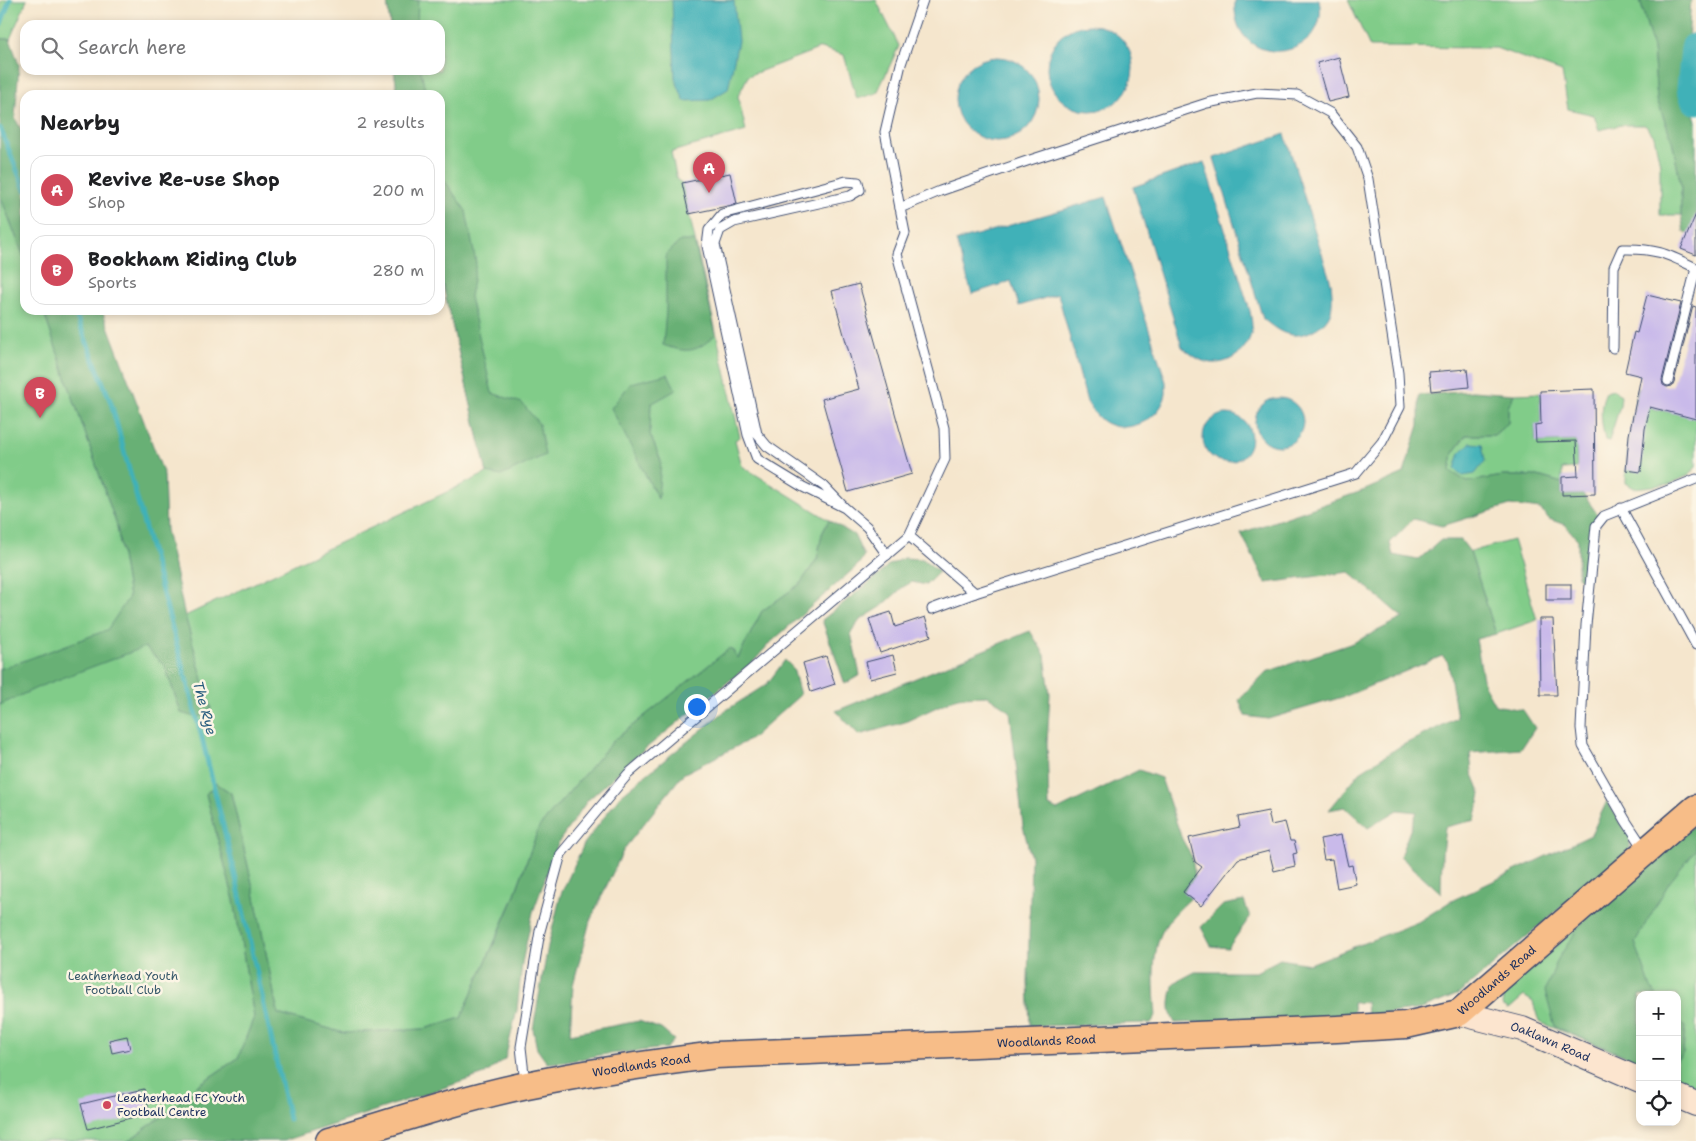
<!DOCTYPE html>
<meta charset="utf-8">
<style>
body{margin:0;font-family:"Shantell Sans",sans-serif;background:#f6f6f6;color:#202124}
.controls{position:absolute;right:15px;bottom:15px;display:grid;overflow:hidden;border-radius:10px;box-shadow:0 2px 8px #0003}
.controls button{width:45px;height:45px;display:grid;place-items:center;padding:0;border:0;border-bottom:1px solid #e0e0e0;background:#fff;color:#202124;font:25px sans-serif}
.you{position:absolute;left:696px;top:706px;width:18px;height:18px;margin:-12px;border:4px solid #fff;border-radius:50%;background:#1a73e8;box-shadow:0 0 0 8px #1a73e833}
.badge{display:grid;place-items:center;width:32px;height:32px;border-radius:50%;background:#d1495b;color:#fff;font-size:16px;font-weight:700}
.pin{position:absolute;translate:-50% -41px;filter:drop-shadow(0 1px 2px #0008)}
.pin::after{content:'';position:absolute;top:26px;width:18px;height:15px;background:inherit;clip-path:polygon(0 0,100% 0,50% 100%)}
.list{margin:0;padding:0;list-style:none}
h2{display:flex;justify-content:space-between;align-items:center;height:65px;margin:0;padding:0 20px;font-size:21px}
h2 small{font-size:16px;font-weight:400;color:#757577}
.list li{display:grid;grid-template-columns:32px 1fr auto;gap:15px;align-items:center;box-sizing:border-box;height:70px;margin:0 10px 10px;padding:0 10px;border:1px solid #e0e0e0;border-radius:15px}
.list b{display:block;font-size:19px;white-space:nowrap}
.list p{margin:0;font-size:16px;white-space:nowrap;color:#757577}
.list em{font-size:16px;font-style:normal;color:#757577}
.icon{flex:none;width:28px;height:28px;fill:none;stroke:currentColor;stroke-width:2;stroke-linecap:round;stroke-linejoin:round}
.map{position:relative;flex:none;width:1696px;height:1141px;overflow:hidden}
.search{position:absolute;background:#fff;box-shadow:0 2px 8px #0003;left:20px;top:20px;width:425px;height:55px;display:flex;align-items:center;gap:12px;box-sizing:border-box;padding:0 18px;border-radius:15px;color:#757577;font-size:19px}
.panel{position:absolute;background:#fff;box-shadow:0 2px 8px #0003;left:20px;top:90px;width:425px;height:225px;border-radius:15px}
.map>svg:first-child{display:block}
.green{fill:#81cc89;stroke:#4e7e74}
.forest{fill:#68b075;stroke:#42706a}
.water{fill:#40b1b8;stroke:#2e708b}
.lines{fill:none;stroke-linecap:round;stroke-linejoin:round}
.stream{stroke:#40b1b8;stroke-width:5}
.river{stroke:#40b1b8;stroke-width:31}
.building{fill:#c9baea}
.lane-casing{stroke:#3c4a6f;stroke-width:11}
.secondary-casing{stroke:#3c4a6f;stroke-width:26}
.primary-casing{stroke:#3c4a6f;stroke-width:29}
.lane{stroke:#fff;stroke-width:9}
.secondary{stroke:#fce5cf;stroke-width:24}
.primary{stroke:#f7bd88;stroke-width:26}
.poi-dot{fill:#d1495b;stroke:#fcf5e5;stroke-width:2}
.labels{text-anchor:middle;stroke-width:5;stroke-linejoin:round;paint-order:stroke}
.park-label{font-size:12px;fill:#345669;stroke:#fcf5e5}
.street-label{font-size:12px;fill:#1b2f5e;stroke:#fcf5e5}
.poi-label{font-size:12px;fill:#1b2f5e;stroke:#fcf5e5;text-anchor:start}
.water-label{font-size:14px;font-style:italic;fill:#285c7e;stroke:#fcf5e5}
</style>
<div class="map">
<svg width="1696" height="1141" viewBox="0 0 1696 1141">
<rect width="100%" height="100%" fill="#fcf5e5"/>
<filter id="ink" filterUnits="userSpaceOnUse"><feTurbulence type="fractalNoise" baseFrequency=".02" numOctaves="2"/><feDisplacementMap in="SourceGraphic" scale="10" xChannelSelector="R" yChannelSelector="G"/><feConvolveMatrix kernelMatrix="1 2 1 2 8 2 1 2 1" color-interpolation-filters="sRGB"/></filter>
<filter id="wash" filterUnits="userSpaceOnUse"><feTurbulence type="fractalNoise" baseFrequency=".0096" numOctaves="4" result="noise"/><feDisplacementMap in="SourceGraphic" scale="20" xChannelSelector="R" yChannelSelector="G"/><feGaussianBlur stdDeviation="1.12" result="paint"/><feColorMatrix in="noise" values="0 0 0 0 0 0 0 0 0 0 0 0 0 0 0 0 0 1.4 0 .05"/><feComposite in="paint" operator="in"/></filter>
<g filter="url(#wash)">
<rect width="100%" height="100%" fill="#f5e6cd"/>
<g class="green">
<polygon points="2,0 27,0 10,39 0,39 0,4"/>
<polygon points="387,0 876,0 899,46 877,93 857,99 844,55 821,48 748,76 738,96 746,131 671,152 677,180 682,183 740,437 735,440 742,466 829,520 822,534 817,559 800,584 762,611 738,658 731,648 613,741 539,827 512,902 461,1018 424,1029 344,1033 278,1014 254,892 231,793 216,783 206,794 234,900 254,1017 238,1058 191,1090 175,1107 128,1141 0,1141 0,195 25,260 25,310 43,310 117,526 129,597 145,647 165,666 181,713 211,709 185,616 487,473 440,273 440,95 398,95 394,70 440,70 440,25 390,25"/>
<polygon points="1348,0 1640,0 1653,48 1657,100 1672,140 1681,186 1681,215 1660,215 1660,164 1654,136 1645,125 1621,125 1599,130 1594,115 1568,109 1562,72 1496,48 1370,47"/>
<path d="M1638,388L1656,392L1652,408L1695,418L1696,416V467L1689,475L1670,484L1634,488L1626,483C1625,451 1632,420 1638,388Z"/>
<path d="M1613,390L1621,395L1620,406L1609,441L1605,440C1602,425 1598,406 1606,392Z"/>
<polygon points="1540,393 1541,424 1535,425 1536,442 1576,441 1577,468 1562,469 1562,483 1538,476 1503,476 1467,482 1450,471 1453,453 1466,435 1494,435 1508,423 1508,407 1514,394"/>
<polygon points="1513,540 1537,620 1496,634 1470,552"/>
<polygon points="1696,823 1696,1086 1677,1078 1677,995 1640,995 1640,1062 1539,1022 1533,1002 1524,996 1509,1009 1502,1005 1504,992"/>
</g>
<g class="forest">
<polygon points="387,0 418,0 417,25 390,25"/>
<polygon points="1640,0 1691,0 1685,81 1696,121 1696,238 1684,232 1681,215 1681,186 1672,140 1657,100 1653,48"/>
<polygon points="0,39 10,39 19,65 15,118 25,137 25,260 0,195"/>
<polygon points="394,70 421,70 426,95 398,95"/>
<polygon points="440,174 466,211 476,263 470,297 492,393 522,403 539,424 545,455 501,476 487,473 440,273"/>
<path d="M680,241H694L716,334C697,352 689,354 663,345L666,311V255Z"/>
<polygon points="43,310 102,310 164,475 166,530 185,616 211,709 198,718 181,713 165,666 145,647 41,686 0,705 0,669 15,664 107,630 129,597 117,526"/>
<polygon points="668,374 676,390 651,404 650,434 661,461 658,499 611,408 631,383"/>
<polygon points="1472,391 1514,394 1508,407 1508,423 1494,435 1466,435 1453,453 1450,471 1467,482 1503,476 1538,476 1562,483 1562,495 1583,494 1598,515 1592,530 1588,578 1584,583 1578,577 1578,540 1565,525 1549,519 1540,509 1510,505 1442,526 1413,519 1390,543 1393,555 1418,560 1441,540 1461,540 1470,552 1496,634 1476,639 1484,685 1495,705 1523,710 1535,728 1521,749 1470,753 1472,772 1481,794 1475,820 1445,827 1442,854 1441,893 1400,856 1417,812 1398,810 1368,828 1345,807 1329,810 1360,772 1399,747 1457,718 1448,662 1442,656 1346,696 1268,719 1245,716 1239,700 1266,672 1353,643 1403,618 1349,572 1266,583 1241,533 1365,490 1404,473 1419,425 1419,395"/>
<polygon points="829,520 854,535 864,556 858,565 769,644 754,661 640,753 587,801 558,843 533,912 522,963 517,1010 505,1059 485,1074 284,1141 128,1141 175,1107 191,1090 238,1058 254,1017 234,900 206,794 216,783 231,793 254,892 278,1014 344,1033 424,1029 461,1018 512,903 539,827 613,741 730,648 738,658 762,611 800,584 817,559 822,534"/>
<polygon points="904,558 923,559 939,572 926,585 912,582 903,587 881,607 860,620 851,633 860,675 845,684 822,620 879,575 887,566"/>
<path d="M1030,631L1045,655L1050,694L1047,743L1049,806L1057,810L1139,770L1161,778L1182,839L1192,857L1195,877L1183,891L1191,898C1180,908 1167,920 1161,934C1151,957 1154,992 1156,1016L1151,1023L1030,1026L1028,982L1031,858L1023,826L1010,711L988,696L958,697L905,722L859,735L836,711Z"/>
<polygon points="785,660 793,668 800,695 751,739 683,774 624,849 590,921 573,985 570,1034 639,1021 661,1029 674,1040 667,1048 600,1055 566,1062 547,1063 537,1049 533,1029 548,946 561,894 584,844 620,796 725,711 767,684"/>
<path d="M1607,801L1630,837V849L1459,994L1422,1009L1367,1016L1366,1002L1353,1003L1354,1017L1175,1023C1167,1010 1170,997 1174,983L1195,972H1256L1280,959L1310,964L1418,922L1451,901L1591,835Z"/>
<polygon points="1696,823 1696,849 1669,883 1635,942 1651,988 1657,995 1640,995 1640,1062 1555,1027 1545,991 1558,959 1582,922"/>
<polygon points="1244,901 1250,917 1228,948 1211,946 1201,927 1223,905"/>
<polygon points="1677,1018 1685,1027 1683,1053 1677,1060"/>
</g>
<g class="water">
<polygon points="672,0 734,1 738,41 728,89 710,100 684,101 675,78"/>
<path d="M1235,0H1319C1333,61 1230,75 1235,0Z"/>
<circle cx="1090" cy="68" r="43"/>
<circle cx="997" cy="99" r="42"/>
<path d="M1285,134L1331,283C1332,293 1333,301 1331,311C1327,325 1308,336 1294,335C1282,335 1272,326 1263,319L1214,158Z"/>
<path d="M1204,162L1250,311C1251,316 1252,322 1252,327C1251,347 1233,364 1213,363C1201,363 1191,354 1182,347L1133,187Z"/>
<path d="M1106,197L1166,382C1166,386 1166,390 1166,394C1161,419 1130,434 1108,424C1098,420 1092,410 1087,402L1058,294L1019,306L1011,281L972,294L956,241Z"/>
<circle cx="1279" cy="422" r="24"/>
<circle cx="1227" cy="438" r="24"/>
<polygon points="1470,443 1482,444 1485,461 1475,474 1463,476 1455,469 1460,453"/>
</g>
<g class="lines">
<g class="stream">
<polyline points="0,26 10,0"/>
<polyline points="0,128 25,190"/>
<polyline points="74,310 111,403 201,734 238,887 289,1119"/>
</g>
<polyline class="river" points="1696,48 1692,88 1696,99"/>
</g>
<g id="blocks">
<g class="building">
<polygon points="1339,57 1349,97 1328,102 1317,63"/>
<polygon points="730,173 737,204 689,214 682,183"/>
<polygon points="1696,214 1696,255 1681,249"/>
<polygon points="859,284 912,474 848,492 822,399 859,389 832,291"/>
<polygon points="1647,295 1681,303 1662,380 1663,385 1667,387 1672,386 1674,382 1693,306 1696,307 1696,419 1650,407 1645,429 1641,472 1626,470 1629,435 1641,376 1625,372 1634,332 1637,333"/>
<polygon points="1467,369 1469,387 1431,391 1429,372"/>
<polygon points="1594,389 1595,494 1562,495 1562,477 1578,476 1576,441 1536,442 1535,425 1541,424 1540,391"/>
<rect x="1546" y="584" width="25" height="16"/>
<polygon points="891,612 895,627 925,617 931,636 880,653 869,619"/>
<polygon points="1539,619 1553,619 1557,695 1540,695"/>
<polygon points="893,655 897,672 870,679 866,662"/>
<polygon points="826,656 835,684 811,692 803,663"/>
<polygon points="1268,811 1271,825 1285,822 1290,841 1294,841 1297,853 1293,854 1295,866 1274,871 1269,851 1238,859 1201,906 1183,892 1202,867 1195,862 1189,838 1240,827 1238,817"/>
<polygon points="1341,835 1348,866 1352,865 1356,884 1337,888 1332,859 1324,860 1320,839"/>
<polygon points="127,1036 130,1049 112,1053 109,1040"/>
<polygon points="144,1089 150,1113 88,1129 81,1104"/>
</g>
</g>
</g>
<g filter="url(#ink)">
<use href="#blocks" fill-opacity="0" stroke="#3c4a6f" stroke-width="1"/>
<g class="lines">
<defs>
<g id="lane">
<polyline points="900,208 940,191 1027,161 1207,103 1257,93 1297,95 1330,113 1357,147 1368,179 1398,373 1400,407 1382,442 1356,473 975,593 909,536"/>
<path d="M1613,348L1614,267L1622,249C1656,248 1667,254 1696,268"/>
<polyline points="1668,381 1696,268"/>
<polyline points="845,508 803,487 757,459 748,435 707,246 709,230 722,214 846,181 858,182 860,190 850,196 734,222 720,230 715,244 757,434 767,446 824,486 845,508 867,527 887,555"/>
<polyline points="1621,508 1696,645"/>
<polyline points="932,609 975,593"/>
<polyline points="1645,850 1626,821 1583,746 1581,728 1586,625 1596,526 1604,516 1696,479"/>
<polyline points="525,1083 521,1047 540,931 561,854 628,774 909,536 945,459 944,428 897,254 905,233 885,132 901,64 923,0"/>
</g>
<g id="secondary">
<path id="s1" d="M1459,1013L1522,1029L1640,1080"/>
<polyline points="1677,1096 1696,1104"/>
</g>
<g id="primary">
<path id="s2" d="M329,1141C395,1121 460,1099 527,1085C590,1072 652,1063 716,1055L1337,1029L1406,1025L1459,1013L1696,808"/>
</g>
</defs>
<use href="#lane" class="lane-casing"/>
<use href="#secondary" class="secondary-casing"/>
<use href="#primary" class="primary-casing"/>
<use href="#lane" class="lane"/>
<use href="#secondary" class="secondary"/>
<use href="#primary" class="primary"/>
</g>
</g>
<circle class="poi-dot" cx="107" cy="1105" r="5"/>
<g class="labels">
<g class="park-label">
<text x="123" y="980">Leatherhead Youth<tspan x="123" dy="14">Football Club</tspan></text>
</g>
<g class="street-label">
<text dy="4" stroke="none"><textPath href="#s2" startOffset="1192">Woodlands Road</textPath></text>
<text dy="4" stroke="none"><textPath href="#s2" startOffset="728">Woodlands Road</textPath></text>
<text dy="4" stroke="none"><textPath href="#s1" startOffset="96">Oaklawn Road</textPath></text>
<text dy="4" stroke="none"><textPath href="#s2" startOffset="322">Woodlands Road</textPath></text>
</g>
<g class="poi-label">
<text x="117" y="1102">Leatherhead FC Youth<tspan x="117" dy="14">Football Centre</tspan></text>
</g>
<g class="water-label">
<text transform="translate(205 708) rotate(75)" y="5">The Rye</text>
</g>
</g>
</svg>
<div class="controls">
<button>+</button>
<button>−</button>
<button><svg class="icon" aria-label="locate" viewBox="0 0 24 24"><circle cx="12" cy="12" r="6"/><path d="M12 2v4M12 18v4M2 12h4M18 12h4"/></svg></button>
</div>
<div class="you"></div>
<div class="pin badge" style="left:709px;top:193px">A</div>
<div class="pin badge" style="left:40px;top:418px">B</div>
<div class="search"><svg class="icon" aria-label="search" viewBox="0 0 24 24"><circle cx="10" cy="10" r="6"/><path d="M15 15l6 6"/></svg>Search here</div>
<section class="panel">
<h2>Nearby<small>2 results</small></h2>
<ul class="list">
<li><span class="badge">A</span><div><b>Revive Re-use Shop</b><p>Shop</p></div><em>200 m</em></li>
<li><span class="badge">B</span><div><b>Bookham Riding Club</b><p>Sports</p></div><em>280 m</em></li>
</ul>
</section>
</div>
